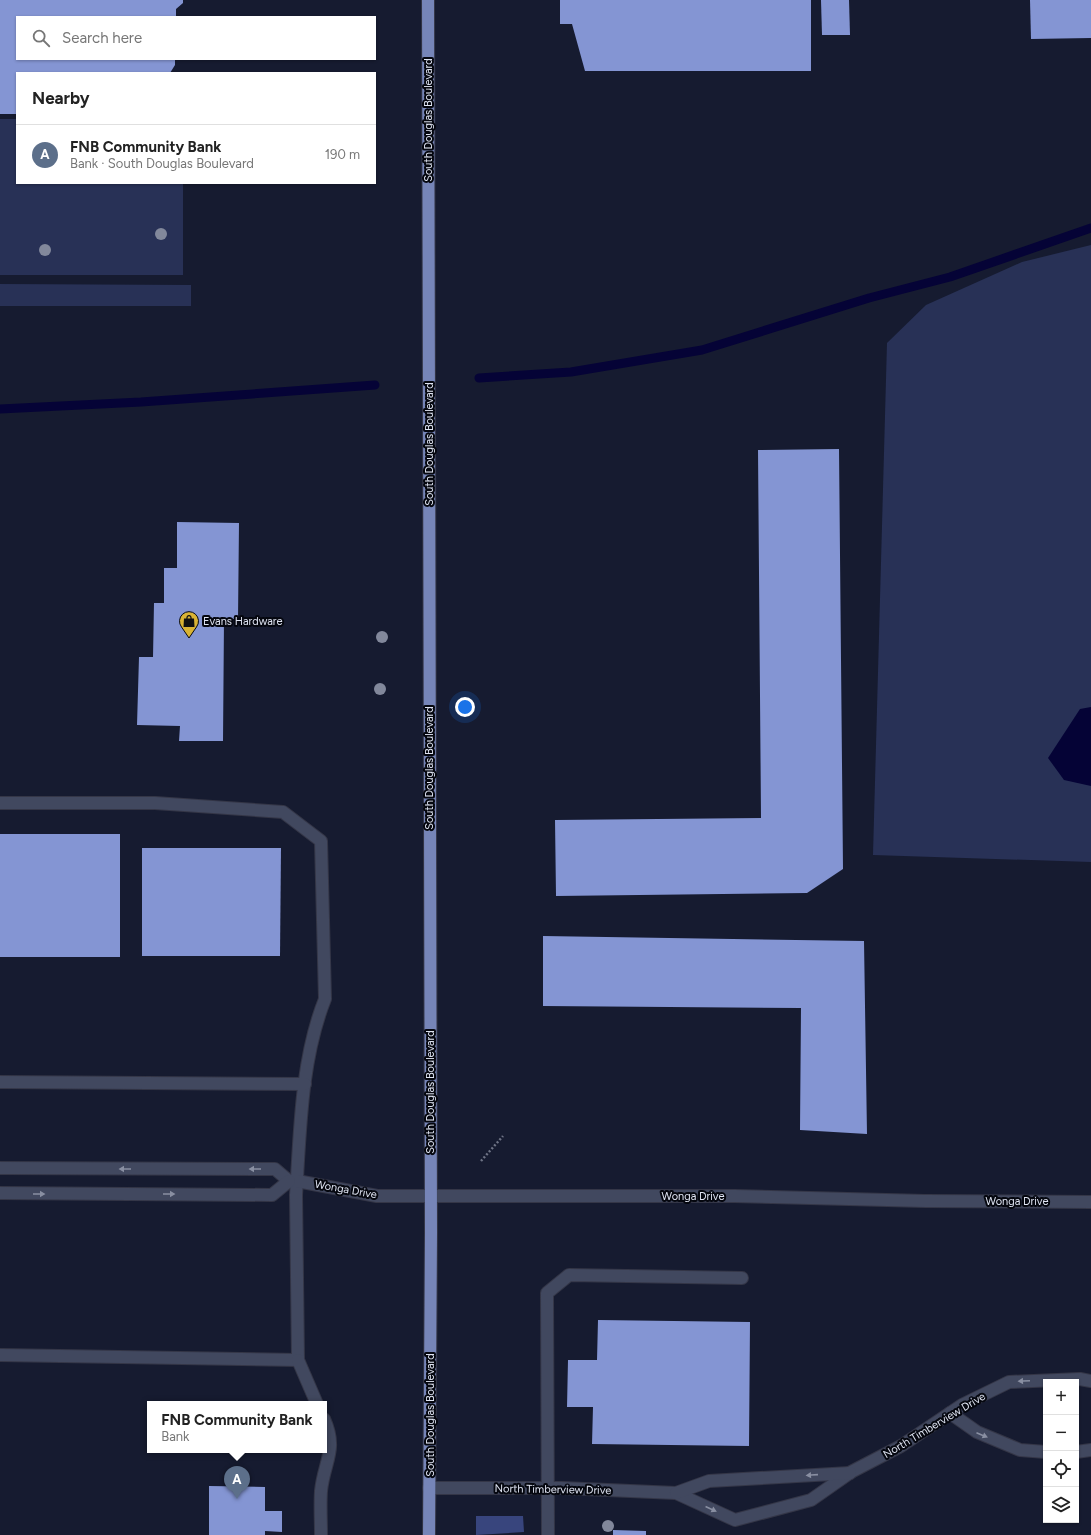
<!DOCTYPE html>
<meta charset="utf-8">
<style>
body{margin:0;font-family:Figtree,sans-serif;background:#f2f2f2;color:#222}
.controls{position:absolute;right:12px;bottom:12px;display:grid;overflow:hidden;border-radius:0px;box-shadow:0 1px 3px #0004}
.controls button{width:36px;height:36px;display:grid;place-items:center;padding:0;border:0;border-bottom:1px solid #e0e0e0;background:#fff;color:#222;font:20px sans-serif}
.you{position:absolute;left:465px;top:707px;width:14px;height:14px;margin:-10px;border:3px solid #fff;border-radius:50%;background:#1a73e8;box-shadow:0 0 0 6px #1a73e833}
.badge{display:grid;place-items:center;width:26px;height:26px;border-radius:50%;background:#74632a;color:#fff;font-size:13px;font-weight:700}
.pin{position:absolute;translate:-50% -33px;filter:drop-shadow(0 1px 2px #0008)}
.pin::after{content:'';position:absolute;top:21px;width:14px;height:12px;background:inherit;clip-path:polygon(0 0,100% 0,50% 100%)}
.popup{position:absolute;left:147px;top:1401px;width:180px;height:52px;box-sizing:border-box;display:grid;place-content:center;border-radius:0px;background:#fff;filter:drop-shadow(0 1px 3px #0005);font-size:13px;white-space:nowrap;color:#767676}
.popup b{font-size:15px;color:#222}
.popup::after{content:'';position:absolute;left:50%;top:100%;margin-left:-8px;border:8px solid transparent;border-top-color:#fff}
.list{margin:0;padding:0;list-style:none}
h2{display:flex;justify-content:space-between;align-items:center;height:52px;margin:0;padding:0 16px;font-size:17px}
h2 small{font-size:13px;font-weight:400;color:#767676}
.list li{display:grid;grid-template-columns:26px 1fr auto;gap:12px;align-items:center;box-sizing:border-box;height:60px;padding:0 16px;border-top:1px solid #e0e0e0}
.list b{display:block;font-size:15px;white-space:nowrap}
.list p{margin:0;font-size:13px;white-space:nowrap;color:#767676}
.list em{font-size:13px;font-style:normal;color:#767676}
.icon{flex:none;width:22px;height:22px;fill:none;stroke:currentColor;stroke-width:2;stroke-linecap:round;stroke-linejoin:round}
.map{position:relative;flex:none;width:1091px;height:1535px;overflow:hidden}
.search{position:absolute;background:#fff;box-shadow:0 1px 3px #0004;left:16px;top:16px;width:360px;height:44px;display:flex;align-items:center;gap:10px;box-sizing:border-box;padding:0 14px;border-radius:0px;color:#767676;font-size:15px}
.panel{position:absolute;background:#fff;box-shadow:0 1px 3px #0004;left:16px;top:72px;width:360px;height:112px;border-radius:0px}
.map>svg:first-child{display:block}
.green{fill:#283156}
.forest{fill:#38457d}
.water{fill:#050336}
.lines{fill:none;stroke-linecap:round;stroke-linejoin:round}
.stream{stroke:#050336;stroke-width:9}
.building{fill:#8495d3}
.minor-casing{stroke:#343647;stroke-width:14}
.major-casing{stroke:#343647;stroke-width:14}
.path{stroke:#6e7385;stroke-width:2.5;stroke-dasharray:2 2;stroke-linecap:butt}
.minor{stroke:#41485f;stroke-width:12}
.major{stroke:#7685b8;stroke-width:12}
.tree{fill:#82889b}
.oneway{fill:#898fa2}
.labels{text-anchor:middle;stroke-width:4;stroke-linejoin:round;paint-order:stroke}
.street-label{font-size:11px;fill:#e0e5f3;stroke:#05070f}
.poi-label{font-size:11px;fill:#e0e5f3;stroke:#05070f;text-anchor:start}
</style>
<div class="map">
<svg width="1091" height="1535" viewBox="0 0 1091 1535">
<rect width="100%" height="100%" fill="#161b30"/>
<g class="green">
<polygon points="0,119 17,119 17,183 183,183 183,275 0,275"/>
<polygon points="1091,245 1091,862 873,855 887,343 926,305 1022,262"/>
<polygon points="0,284 191,285 191,306 0,306"/>
</g>
<polygon class="forest" points="476,1516 523,1516 524,1532 476,1535"/>
<polygon class="water" points="1091,707 1091,786 1064,780 1048,758 1080,709"/>
<g class="lines">
<g class="stream">
<polyline points="479,378 571,372 702,350 869,298 950,277 1091,228"/>
<polyline points="0,409 141,402 375,385"/>
</g>
</g>
<g class="building">
<polygon points="0,0 183,0 183,3 176,9 176,17 17,17 17,59 175,59 175,65 170,73 17,73 17,114 0,114"/>
<polygon points="560,0 811,0 811,71 585,71 572,24 560,24"/>
<polygon points="821,0 849,0 850,35 822,35"/>
<polygon points="1030,0 1091,0 1091,38 1031,39"/>
<polygon points="839,449 843,869 807,893 556,896 555,820 761,818 758,450"/>
<polygon points="177,522 239,523 238,619 224,619 223,741 179,741 180,726 137,725 139,657 153,657 154,603 164,603 164,568 177,568"/>
<rect x="0" y="834" width="120" height="123"/>
<polygon points="142,848 281,848 280,956 142,956"/>
<polygon points="543,936 864,941 867,1134 800,1130 801,1008 543,1006"/>
<polygon points="598,1320 750,1322 749,1446 592,1444 593,1407 567,1407 568,1360 597,1360"/>
<polygon points="209,1486 265,1487 265,1511 282,1511 282,1532 265,1531 265,1535 209,1535"/>
<polygon points="613,1530 646,1531 646,1535 613,1535"/>
</g>
<g class="lines">
<defs>
<g id="minor">
<path d="M0,803H155L283,812L321,841L325,999C301,1059 300,1131 296,1195L298,1360L0,1355"/>
<polyline points="0,1082 305,1084"/>
<polyline points="0,1168 275,1169 289,1181"/>
<polyline points="290,1181 297,1181 377,1196 734,1196 925,1201 1091,1202"/>
<polyline points="0,1193 272,1195 289,1181"/>
<polyline points="298,1360 317,1404"/>
<polyline points="950,1413 977,1432 1020,1450 1046,1452"/>
<polyline points="1076,1452 1091,1450"/>
<polyline points="429,1488 562,1488 676,1493 735,1520 811,1500 851,1472 901,1446 962,1405 1009,1382 1080,1379 1091,1381"/>
<polyline points="676,1493 709,1481 850,1473"/>
<path d="M321,1535C321,1521 320,1505 321,1491C324,1461 338,1450 324,1419"/>
<polyline points="548,1535 547,1293 569,1275 742,1278"/>
</g>
<polyline id="major" points="428,0 431,1232 429,1535"/>
</defs>
<use href="#minor" class="minor-casing"/>
<use href="#major" class="major-casing"/>
<polyline class="path" points="481,1161 503,1136"/>
<use href="#minor" class="minor"/>
<use href="#major" class="major"/>
</g>
<g class="tree">
<circle cx="161" cy="234" r="6"/>
<circle cx="45" cy="250" r="6"/>
<circle cx="382" cy="637" r="6"/>
<circle cx="380" cy="689" r="6"/>
<circle cx="608" cy="1526" r="6"/>
</g>
<defs><path id="oneway-solid" d="M-6-.8H1V-3.2L6.5 0L1 3.2V.8H-6Z"/></defs>
<g class="oneway">
<use href="#oneway-solid" transform="translate(125 1169) rotate(180)"/>
<use href="#oneway-solid" transform="translate(255 1169) rotate(180)"/>
<use href="#oneway-solid" transform="translate(39 1194)"/>
<use href="#oneway-solid" transform="translate(169 1194)"/>
<use href="#oneway-solid" transform="translate(1024 1381) rotate(177)"/>
<use href="#oneway-solid" transform="translate(982 1435) rotate(23)"/>
<use href="#oneway-solid" transform="translate(812 1475) rotate(176)"/>
<use href="#oneway-solid" transform="translate(711 1509) rotate(25)"/>
</g>
<defs>
<symbol id="shop-pin" viewBox="-11 -11 22 30"><path d="M0 17L-7.5 6A9.5 9.5 0 1 1 7.5 6Z" fill="#d9b334" stroke="#05070f"/><path d="M-5-2.5h2.3a2.7 3.5 0 0 1 5.4 0H5L5.5 6h-11ZM-1.5-2.5h3a1.5 2.3 0 0 0-3 0Z" fill="#111"/></symbol>
</defs>
<g fill-rule="evenodd">
<use href="#shop-pin" x="178" y="610" width="22" height="30"/>
</g>
<g class="labels">
<g class="street-label">
<text transform="translate(428 120) rotate(-90)" y="4">South Douglas Boulevard</text>
<text transform="translate(429 444) rotate(-90)" y="4">South Douglas Boulevard</text>
<text transform="translate(429 768) rotate(-90)" y="4">South Douglas Boulevard</text>
<text transform="translate(430 1092) rotate(-90)" y="4">South Douglas Boulevard</text>
<text transform="translate(346 1189) rotate(10)" y="4">Wonga Drive</text>
<text x="693" y="1200">Wonga Drive</text>
<text x="1017" y="1205">Wonga Drive</text>
<text transform="translate(430 1415) rotate(-90)" y="4">South Douglas Boulevard</text>
<text transform="translate(934 1425) rotate(-31)" y="4">North Timberview Drive</text>
<text transform="translate(553 1489) rotate(1)" y="4">North Timberview Drive</text>
</g>
<g class="poi-label">
<text x="203" y="625">Evans Hardware</text>
</g>
</g>
</svg>
<div class="controls">
<button>+</button>
<button>−</button>
<button><svg class="icon" aria-label="locate" viewBox="0 0 24 24"><circle cx="12" cy="12" r="6"/><path d="M12 2v4M12 18v4M2 12h4M18 12h4"/></svg></button>
<button><svg class="icon" aria-label="layers" viewBox="0 0 24 24"><path d="M12 4l9 5-9 5-9-5zM3 14l9 5 9-5"/></svg></button>
</div>
<div class="you"></div>
<div class="pin badge" style="left:237px;top:1499px;background:#5c6f8a">A</div>
<div class="popup"><b>FNB Community Bank</b>Bank</div>
<div class="search"><svg class="icon" aria-label="search" viewBox="0 0 24 24"><circle cx="10" cy="10" r="6"/><path d="M15 15l6 6"/></svg>Search here</div>
<section class="panel">
<h2>Nearby<small></small></h2>
<ul class="list">
<li><span class="badge" style="background:#5c6f8a">A</span><div><b>FNB Community Bank</b><p>Bank · South Douglas Boulevard</p></div><em>190 m</em></li>
</ul>
</section>
</div>
